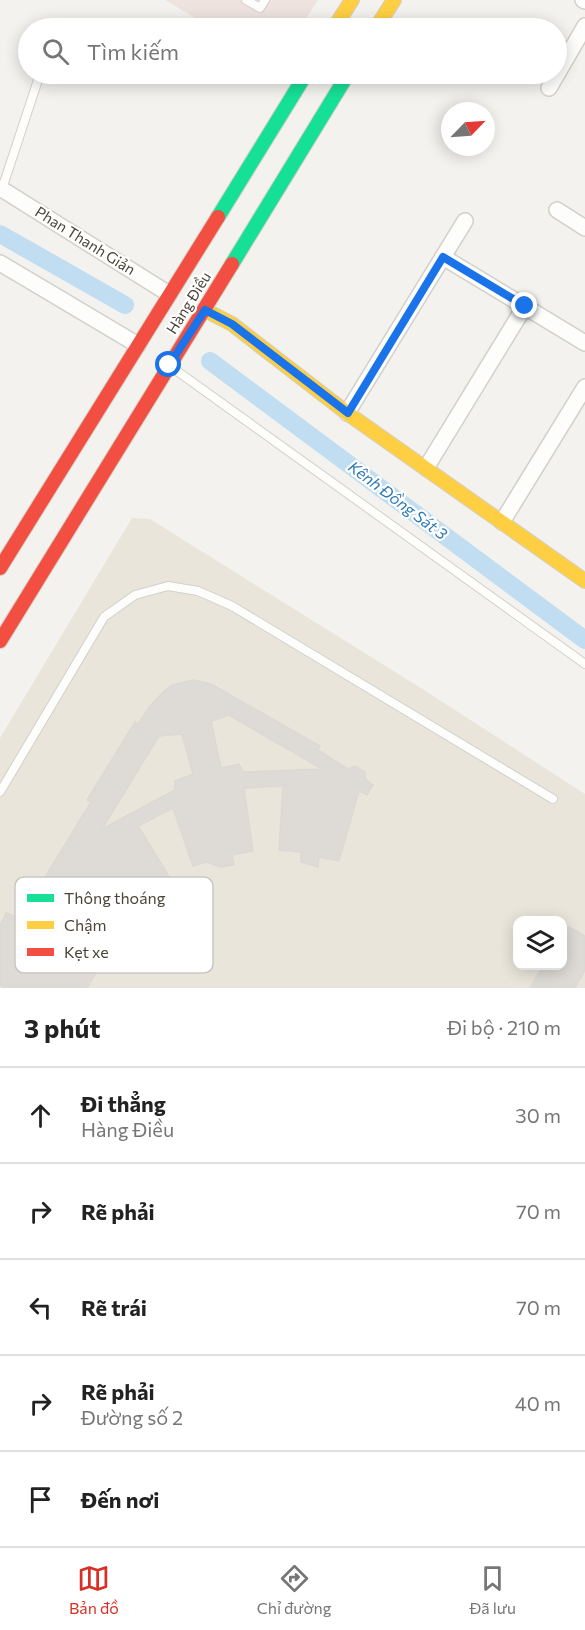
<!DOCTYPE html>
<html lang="vi">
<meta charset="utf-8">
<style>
body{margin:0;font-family:Commissioner,sans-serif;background:#f6f6f6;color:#222}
.controls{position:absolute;right:18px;bottom:18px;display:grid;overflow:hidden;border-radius:12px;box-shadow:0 3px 15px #0003}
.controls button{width:54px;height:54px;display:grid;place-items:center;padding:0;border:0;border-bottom:2px solid #e0e0e0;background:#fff;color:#222;font:30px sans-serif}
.compass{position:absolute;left:441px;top:102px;width:54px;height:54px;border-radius:50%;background:#fff;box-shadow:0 3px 15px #0003;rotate:65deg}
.stop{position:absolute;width:18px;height:18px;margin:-14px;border:4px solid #1a73e8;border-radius:50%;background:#fff}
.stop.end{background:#1a73e8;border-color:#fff;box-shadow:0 2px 6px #0008}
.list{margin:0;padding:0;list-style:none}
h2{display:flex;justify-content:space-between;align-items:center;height:78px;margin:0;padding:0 24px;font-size:26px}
h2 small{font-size:20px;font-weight:400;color:#767676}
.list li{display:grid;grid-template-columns:39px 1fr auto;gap:18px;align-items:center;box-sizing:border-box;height:96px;padding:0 24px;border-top:2px solid #e0e0e0}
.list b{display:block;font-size:22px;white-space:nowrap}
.list p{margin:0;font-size:20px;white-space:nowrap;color:#767676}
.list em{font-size:20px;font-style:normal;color:#767676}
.icon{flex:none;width:33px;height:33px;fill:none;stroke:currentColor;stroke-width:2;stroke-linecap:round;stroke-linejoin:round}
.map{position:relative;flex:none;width:585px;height:988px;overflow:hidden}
.search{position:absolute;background:#fff;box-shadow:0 3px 15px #0003;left:18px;right:18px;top:18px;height:66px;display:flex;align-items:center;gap:15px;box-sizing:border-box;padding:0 21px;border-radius:33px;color:#767676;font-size:22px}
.sheet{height:558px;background:#fff}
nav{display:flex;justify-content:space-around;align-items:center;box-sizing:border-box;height:84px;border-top:2px solid #e0e0e0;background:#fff;font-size:16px;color:#767676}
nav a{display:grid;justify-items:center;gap:3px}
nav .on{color:#d93025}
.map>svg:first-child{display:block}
.education{fill:#eae5da;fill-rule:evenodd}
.medical{fill:#eee3df}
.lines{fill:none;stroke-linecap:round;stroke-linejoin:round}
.canal{stroke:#c0ddf1;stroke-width:18}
.building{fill:#dedbd6;stroke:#dcd9d4;stroke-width:1.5;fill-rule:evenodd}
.lane-casing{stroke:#d2d0cb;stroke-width:10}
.street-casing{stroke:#d2d0cb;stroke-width:18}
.fast-casing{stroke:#d3cfc5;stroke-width:16}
.slow-casing{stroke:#d3cfc5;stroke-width:16}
.jam-casing{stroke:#d3cfc5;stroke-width:16}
.lane{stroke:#fdfdfc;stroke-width:8}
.street{stroke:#fdfdfc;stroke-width:15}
.fast{stroke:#16e098;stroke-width:14}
.slow{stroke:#ffcf43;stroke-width:14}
.jam{stroke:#f24e42;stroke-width:14}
.route{stroke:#1a73e8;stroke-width:8}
.labels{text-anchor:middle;stroke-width:4.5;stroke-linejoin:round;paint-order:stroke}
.street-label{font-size:15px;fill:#4b4439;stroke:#fff}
.water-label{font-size:16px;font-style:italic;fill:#2e7ab2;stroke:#fff}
.key{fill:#fff;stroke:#c9c7c4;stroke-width:1.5}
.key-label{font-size:16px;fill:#4b4439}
</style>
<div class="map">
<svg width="585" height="988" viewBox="0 0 585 988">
<rect width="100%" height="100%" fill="#f4f2ee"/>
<path class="education" d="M132,518L150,519L424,690L585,794V988H0V738ZM518,921H562V966H518Z"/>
<polygon class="medical" points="165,0 318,0 300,28 212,28"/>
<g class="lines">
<g class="canal">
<polyline points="0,234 125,305"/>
<polyline points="210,361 585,640"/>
</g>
</g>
<g class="building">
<path d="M193,680L211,684L320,746L318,750L348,769L355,766L365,772V779L373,785L367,795L359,791L339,861L319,857L318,867L301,862V852L279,850L283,786L244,788L253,851L232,855L234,865L221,867L206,862L193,866L173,808L138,826L170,878L152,890L154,909L145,910L135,906L122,919L78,877L53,919L102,953V962L87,988H5L0,985V926L6,913L14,916L31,900L91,802L87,800L135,722L138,724L150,706L164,691L173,685ZM229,715L322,769L243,772L239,764L221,768L211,721ZM182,734L193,774L175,781V790L102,829L159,736Z"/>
<polygon points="562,923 585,936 585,970 575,988 530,988 543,966 562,966"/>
</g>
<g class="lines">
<defs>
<g id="lane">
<polyline points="246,0 260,8 265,0"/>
<polyline points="2,189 40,74"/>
<polyline points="170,366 585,664"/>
<polyline points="0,792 104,617 135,595 168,586 198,591 232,606 553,799"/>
</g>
<g id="street">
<polyline points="583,0 585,1"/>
<polyline points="549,88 585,26"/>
<polyline points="0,188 169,294"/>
<polyline points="557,210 585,228"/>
<polyline points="443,257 585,343"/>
<polyline points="0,263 138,345"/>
<polyline points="347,413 465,221"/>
<polyline points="426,468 525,306"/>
<polyline points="502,522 585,387"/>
</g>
<g id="fast">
<polyline points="218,217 306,74"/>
<polyline points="232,264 348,74"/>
</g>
<g id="slow">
<polyline points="334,28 352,0"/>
<polyline points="376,28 394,0"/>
<polyline points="205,310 232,324 347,413 585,581"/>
</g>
<g id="jam">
<polyline points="0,568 218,217"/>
<polyline points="0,641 232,264"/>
</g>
</defs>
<use href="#lane" class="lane-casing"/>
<use href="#street" class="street-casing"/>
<use href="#fast" class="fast-casing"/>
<use href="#slow" class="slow-casing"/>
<use href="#jam" class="jam-casing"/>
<use href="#lane" class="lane"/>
<use href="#street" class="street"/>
<use href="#fast" class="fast"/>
<use href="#slow" class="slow"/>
<use href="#jam" class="jam"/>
</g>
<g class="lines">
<polyline class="route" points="169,365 205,310 232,324 348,413 443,257 525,306"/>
</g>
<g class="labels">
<g class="street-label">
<text transform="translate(85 241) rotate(32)" y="5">Phan Thanh Giản</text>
<text transform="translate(189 303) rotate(-58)" y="5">Hàng Điều</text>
</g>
<g class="water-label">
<text transform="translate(398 500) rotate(37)" y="6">Kênh Đồng Sát 3</text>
</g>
</g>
<rect x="15" y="877" width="198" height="96" rx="9" class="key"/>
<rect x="27" y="894" width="27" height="8" fill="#16e098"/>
<rect x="27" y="921" width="27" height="8" fill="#ffcf43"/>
<rect x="27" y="948" width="27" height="8" fill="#f24e42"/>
<g class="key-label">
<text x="64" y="904">Thông thoáng</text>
<text x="64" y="931">Chậm</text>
<text x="64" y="958">Kẹt xe</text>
</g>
</svg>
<div class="controls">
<button><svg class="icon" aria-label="layers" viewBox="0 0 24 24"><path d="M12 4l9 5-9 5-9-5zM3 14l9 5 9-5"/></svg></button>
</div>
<svg class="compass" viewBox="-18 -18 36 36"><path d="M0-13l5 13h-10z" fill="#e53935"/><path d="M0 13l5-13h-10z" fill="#767676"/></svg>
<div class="stop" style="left:169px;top:365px"></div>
<div class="stop end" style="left:525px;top:306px"></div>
<div class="search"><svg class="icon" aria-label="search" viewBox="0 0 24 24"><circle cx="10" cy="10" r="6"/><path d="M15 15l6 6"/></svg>Tìm kiếm</div>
</div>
<section class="sheet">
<h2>3 phút<small>Đi bộ · 210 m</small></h2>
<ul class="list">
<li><svg class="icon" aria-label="ahead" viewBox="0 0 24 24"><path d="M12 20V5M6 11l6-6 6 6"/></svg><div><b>Đi thẳng</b><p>Hàng Điều</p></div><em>30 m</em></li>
<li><svg class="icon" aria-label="right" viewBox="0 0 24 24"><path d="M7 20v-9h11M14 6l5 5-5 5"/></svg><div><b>Rẽ phải</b></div><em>70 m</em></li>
<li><svg class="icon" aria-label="left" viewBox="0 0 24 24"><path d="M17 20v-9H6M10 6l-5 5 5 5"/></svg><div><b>Rẽ trái</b></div><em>70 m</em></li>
<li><svg class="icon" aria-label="right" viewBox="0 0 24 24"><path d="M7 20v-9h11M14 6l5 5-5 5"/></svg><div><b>Rẽ phải</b><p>Đường số 2</p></div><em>40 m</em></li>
<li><svg class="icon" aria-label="arrive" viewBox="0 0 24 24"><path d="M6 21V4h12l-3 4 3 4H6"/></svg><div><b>Đến nơi</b></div></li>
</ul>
</section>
<nav>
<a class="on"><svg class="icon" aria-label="map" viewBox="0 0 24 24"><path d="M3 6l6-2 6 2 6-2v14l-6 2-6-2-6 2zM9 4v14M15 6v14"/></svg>Bản đồ</a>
<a><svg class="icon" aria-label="directions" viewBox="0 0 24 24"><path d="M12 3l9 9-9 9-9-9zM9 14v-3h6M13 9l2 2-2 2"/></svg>Chỉ đường</a>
<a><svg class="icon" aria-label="saved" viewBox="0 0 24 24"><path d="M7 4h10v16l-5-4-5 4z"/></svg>Đã lưu</a>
</nav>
